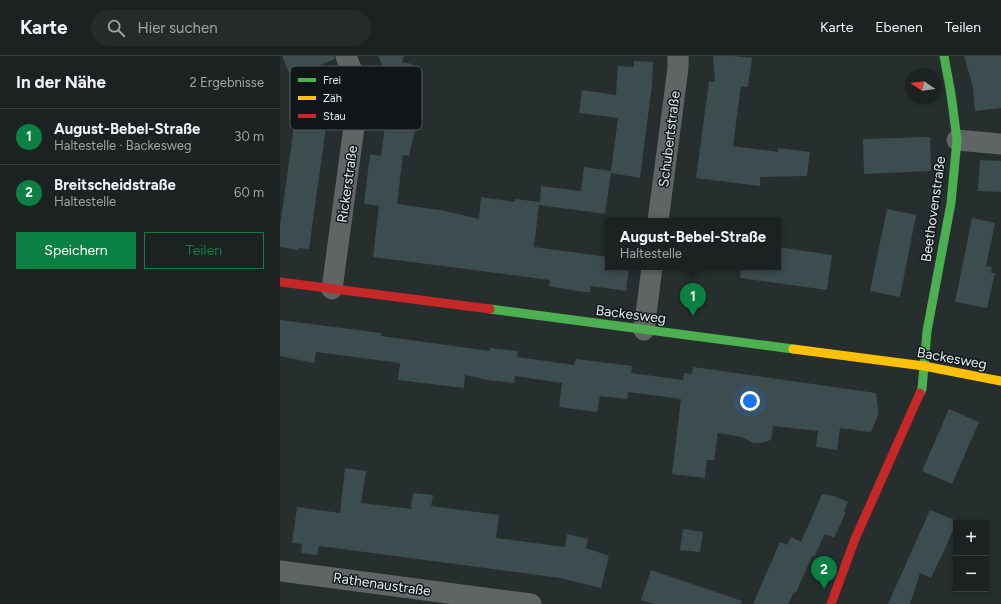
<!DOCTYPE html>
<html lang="de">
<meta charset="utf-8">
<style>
body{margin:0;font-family:Figtree,sans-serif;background:#252a2a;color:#f1f3f6}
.controls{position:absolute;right:12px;bottom:12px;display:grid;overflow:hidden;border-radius:0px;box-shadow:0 2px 6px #0003}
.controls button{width:36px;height:36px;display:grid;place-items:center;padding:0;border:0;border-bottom:1px solid #3a3f40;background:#1c2222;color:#f1f3f6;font:20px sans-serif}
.compass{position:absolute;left:625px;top:12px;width:36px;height:36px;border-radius:50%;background:#1c2222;box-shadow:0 2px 6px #0003;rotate:283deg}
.you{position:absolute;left:470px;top:345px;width:14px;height:14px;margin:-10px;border:3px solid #fff;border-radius:50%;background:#1a73e8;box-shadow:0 0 0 6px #1a73e833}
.badge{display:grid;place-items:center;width:26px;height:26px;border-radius:50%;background:#0b8043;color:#fff;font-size:13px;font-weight:700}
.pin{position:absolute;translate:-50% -33px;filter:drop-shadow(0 1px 2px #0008)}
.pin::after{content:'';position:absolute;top:21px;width:14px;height:12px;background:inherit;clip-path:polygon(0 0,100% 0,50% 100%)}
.popup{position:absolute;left:325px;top:162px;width:176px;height:52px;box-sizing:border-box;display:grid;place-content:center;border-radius:0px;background:#1c2222;filter:drop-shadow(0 1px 3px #0005);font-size:13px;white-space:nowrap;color:#a0a4a5}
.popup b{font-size:15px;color:#f1f3f6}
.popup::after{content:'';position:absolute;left:50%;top:100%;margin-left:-8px;border:8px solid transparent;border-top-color:#1c2222}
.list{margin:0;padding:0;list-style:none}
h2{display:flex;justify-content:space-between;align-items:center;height:52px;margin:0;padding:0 16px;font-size:17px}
h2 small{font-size:13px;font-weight:400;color:#a0a4a5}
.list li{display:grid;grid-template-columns:26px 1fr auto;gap:12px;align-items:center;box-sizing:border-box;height:56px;padding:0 16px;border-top:1px solid #3a3f40}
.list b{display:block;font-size:15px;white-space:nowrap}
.list p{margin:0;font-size:13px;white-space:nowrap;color:#a0a4a5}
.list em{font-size:13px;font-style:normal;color:#a0a4a5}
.actions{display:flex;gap:8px;padding:12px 16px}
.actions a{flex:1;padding:9px 0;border:1px solid #0b8043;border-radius:0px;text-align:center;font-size:14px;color:#0b8043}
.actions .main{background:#0b8043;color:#fff}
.icon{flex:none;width:22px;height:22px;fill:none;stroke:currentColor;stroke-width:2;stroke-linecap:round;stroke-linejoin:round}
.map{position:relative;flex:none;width:721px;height:548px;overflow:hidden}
header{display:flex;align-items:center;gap:24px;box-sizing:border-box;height:56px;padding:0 20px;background:#1c2222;border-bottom:1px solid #3a3f40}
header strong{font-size:19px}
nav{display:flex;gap:22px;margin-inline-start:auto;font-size:14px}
.search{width:280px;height:36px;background:#252a2a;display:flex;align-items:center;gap:10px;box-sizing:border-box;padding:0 14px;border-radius:22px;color:#a0a4a5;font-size:15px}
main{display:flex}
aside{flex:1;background:#1c2222}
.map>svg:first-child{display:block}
.building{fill:#3d4c4e}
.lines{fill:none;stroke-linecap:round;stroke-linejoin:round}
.street{stroke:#616464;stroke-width:21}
.fast{stroke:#4caf50;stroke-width:9}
.slow{stroke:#ffc107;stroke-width:9}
.jam{stroke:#c62828;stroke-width:9}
.labels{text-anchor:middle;stroke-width:3;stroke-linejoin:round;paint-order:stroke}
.street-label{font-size:14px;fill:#e4eded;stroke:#111718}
.key{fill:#111718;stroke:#505758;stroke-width:1}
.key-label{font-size:11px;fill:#e4eded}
</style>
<header>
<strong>Karte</strong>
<div class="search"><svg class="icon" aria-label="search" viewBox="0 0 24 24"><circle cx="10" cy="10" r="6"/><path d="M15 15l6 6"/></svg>Hier suchen</div>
<nav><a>Karte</a><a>Ebenen</a><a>Teilen</a></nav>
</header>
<main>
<aside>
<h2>In der Nähe<small>2 Ergebnisse</small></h2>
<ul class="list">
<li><span class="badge">1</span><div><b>August-Bebel-Straße</b><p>Haltestelle · Backesweg</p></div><em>30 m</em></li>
<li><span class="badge">2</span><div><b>Breitscheidstraße</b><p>Haltestelle</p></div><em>60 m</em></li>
</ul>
<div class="actions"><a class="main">Speichern</a><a>Teilen</a></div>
</aside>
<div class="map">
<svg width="721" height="548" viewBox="0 0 721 548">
<rect width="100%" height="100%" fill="#262e2e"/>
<g class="building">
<polygon points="2,0 54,0 55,3 11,21"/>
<polygon points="98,0 124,0 122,6 132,8 129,27 137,28 132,64 137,65 129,100 123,99 117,148 166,155 199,163 201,141 235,146 235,143 260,146 261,130 301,135 304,111 331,115 338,62 299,57 302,34 336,39 338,10 354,11 354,5 373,6 372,29 360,122 331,117 325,158 259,149 254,191 328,201 328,211 349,211 346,235 311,230 310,236 302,236 269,230 270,224 93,201 99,150 84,148 90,98 101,100 106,62 98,61 105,14"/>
<polygon points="433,0 453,0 472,2 468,31 461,30 453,90 498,96 498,92 530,96 527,120 480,121 480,130 416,122 429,25 435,26"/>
<polygon points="684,0 721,0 721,52 695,55 693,31"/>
<polygon points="18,42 42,45 42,48 49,49 29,193 19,192 19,194 0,191 0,170"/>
<polygon points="650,81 651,115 584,118 583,83"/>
<polygon points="700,104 721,105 721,136 698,135"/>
<polygon points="607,153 636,159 620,241 590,235"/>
<polygon points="692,162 715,167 706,210 712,211 711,217 715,217 707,252 675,246"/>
<polygon points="498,191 552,199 547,234 460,222 461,211 498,211"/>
<polygon points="0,264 101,277 101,280 210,295 210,292 238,295 237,301 294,309 296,303 352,310 351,317 403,324 404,317 412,318 413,311 596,337 598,353 598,359 591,376 560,372 557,394 536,391 538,375 493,370 491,384 481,387 473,387 462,381 438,377 434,404 427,404 425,422 392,418 401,343 348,336 347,343 320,340 317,356 279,351 282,327 235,320 234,327 207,324 185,319 184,332 118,324 120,307 36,296 34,307 0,300"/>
<polygon points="669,353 699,366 672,428 642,415"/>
<polygon points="65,412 86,415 81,447 131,453 133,437 153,439 151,450 219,459 216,482 285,491 287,478 308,483 306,492 329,500 321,532 280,522 39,490 37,499 21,497 22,488 12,487 17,451 60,457"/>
<polygon points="542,438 554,440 568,446 564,455 566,456 554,482 545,478 534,501 532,500 516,537 514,536 508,548 473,548 500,486 507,489 511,481 521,486"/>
<polygon points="650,454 677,465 663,497 651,522 640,517 630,548 608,548"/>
<polygon points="403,473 423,476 420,496 400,494"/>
<polygon points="371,514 462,545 461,548 374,548 361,544"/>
</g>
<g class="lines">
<g class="street">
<polyline points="677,84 721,88"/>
<polyline points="378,165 398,12 398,0"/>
<polyline points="52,233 77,49 77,28 66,0"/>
<polyline points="364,274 372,211"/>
<polyline points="0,515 251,548"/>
</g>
<g class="fast">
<polyline points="210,253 513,293"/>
<polyline points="640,337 642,333 647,275 671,147 677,84 671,38 664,0"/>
</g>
<polyline class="slow" points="513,293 644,310 721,325"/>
<g class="jam">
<polyline points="0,226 210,253"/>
<polyline points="551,548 575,483 640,337"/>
</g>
</g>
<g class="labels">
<g class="street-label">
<text transform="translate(389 83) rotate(-83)" y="5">Schubertstraße</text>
<text transform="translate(67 128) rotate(-82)" y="5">Rickerstraße</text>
<text transform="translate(653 153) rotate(-82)" y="5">Beethovenstraße</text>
<text transform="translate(351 258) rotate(7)" y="5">Backesweg</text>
<text transform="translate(672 302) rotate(10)" y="5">Backesweg</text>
<text transform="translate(102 528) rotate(8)" y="5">Rathenaustraße</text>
</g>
</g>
<rect x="10" y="10" width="132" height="64" rx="6" class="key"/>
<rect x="18" y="22" width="18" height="4" fill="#4caf50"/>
<rect x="18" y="40" width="18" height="4" fill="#ffc107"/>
<rect x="18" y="58" width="18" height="4" fill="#c62828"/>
<g class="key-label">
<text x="43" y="28">Frei</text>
<text x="43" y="46">Zäh</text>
<text x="43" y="64">Stau</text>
</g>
</svg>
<div class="controls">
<button>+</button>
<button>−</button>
</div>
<svg class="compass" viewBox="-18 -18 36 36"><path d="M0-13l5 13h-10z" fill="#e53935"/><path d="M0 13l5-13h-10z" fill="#a0a4a5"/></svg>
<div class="you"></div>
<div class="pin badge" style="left:413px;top:260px">1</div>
<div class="popup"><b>August-Bebel-Straße</b>Haltestelle</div>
<div class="pin badge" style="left:544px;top:533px">2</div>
</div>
</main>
